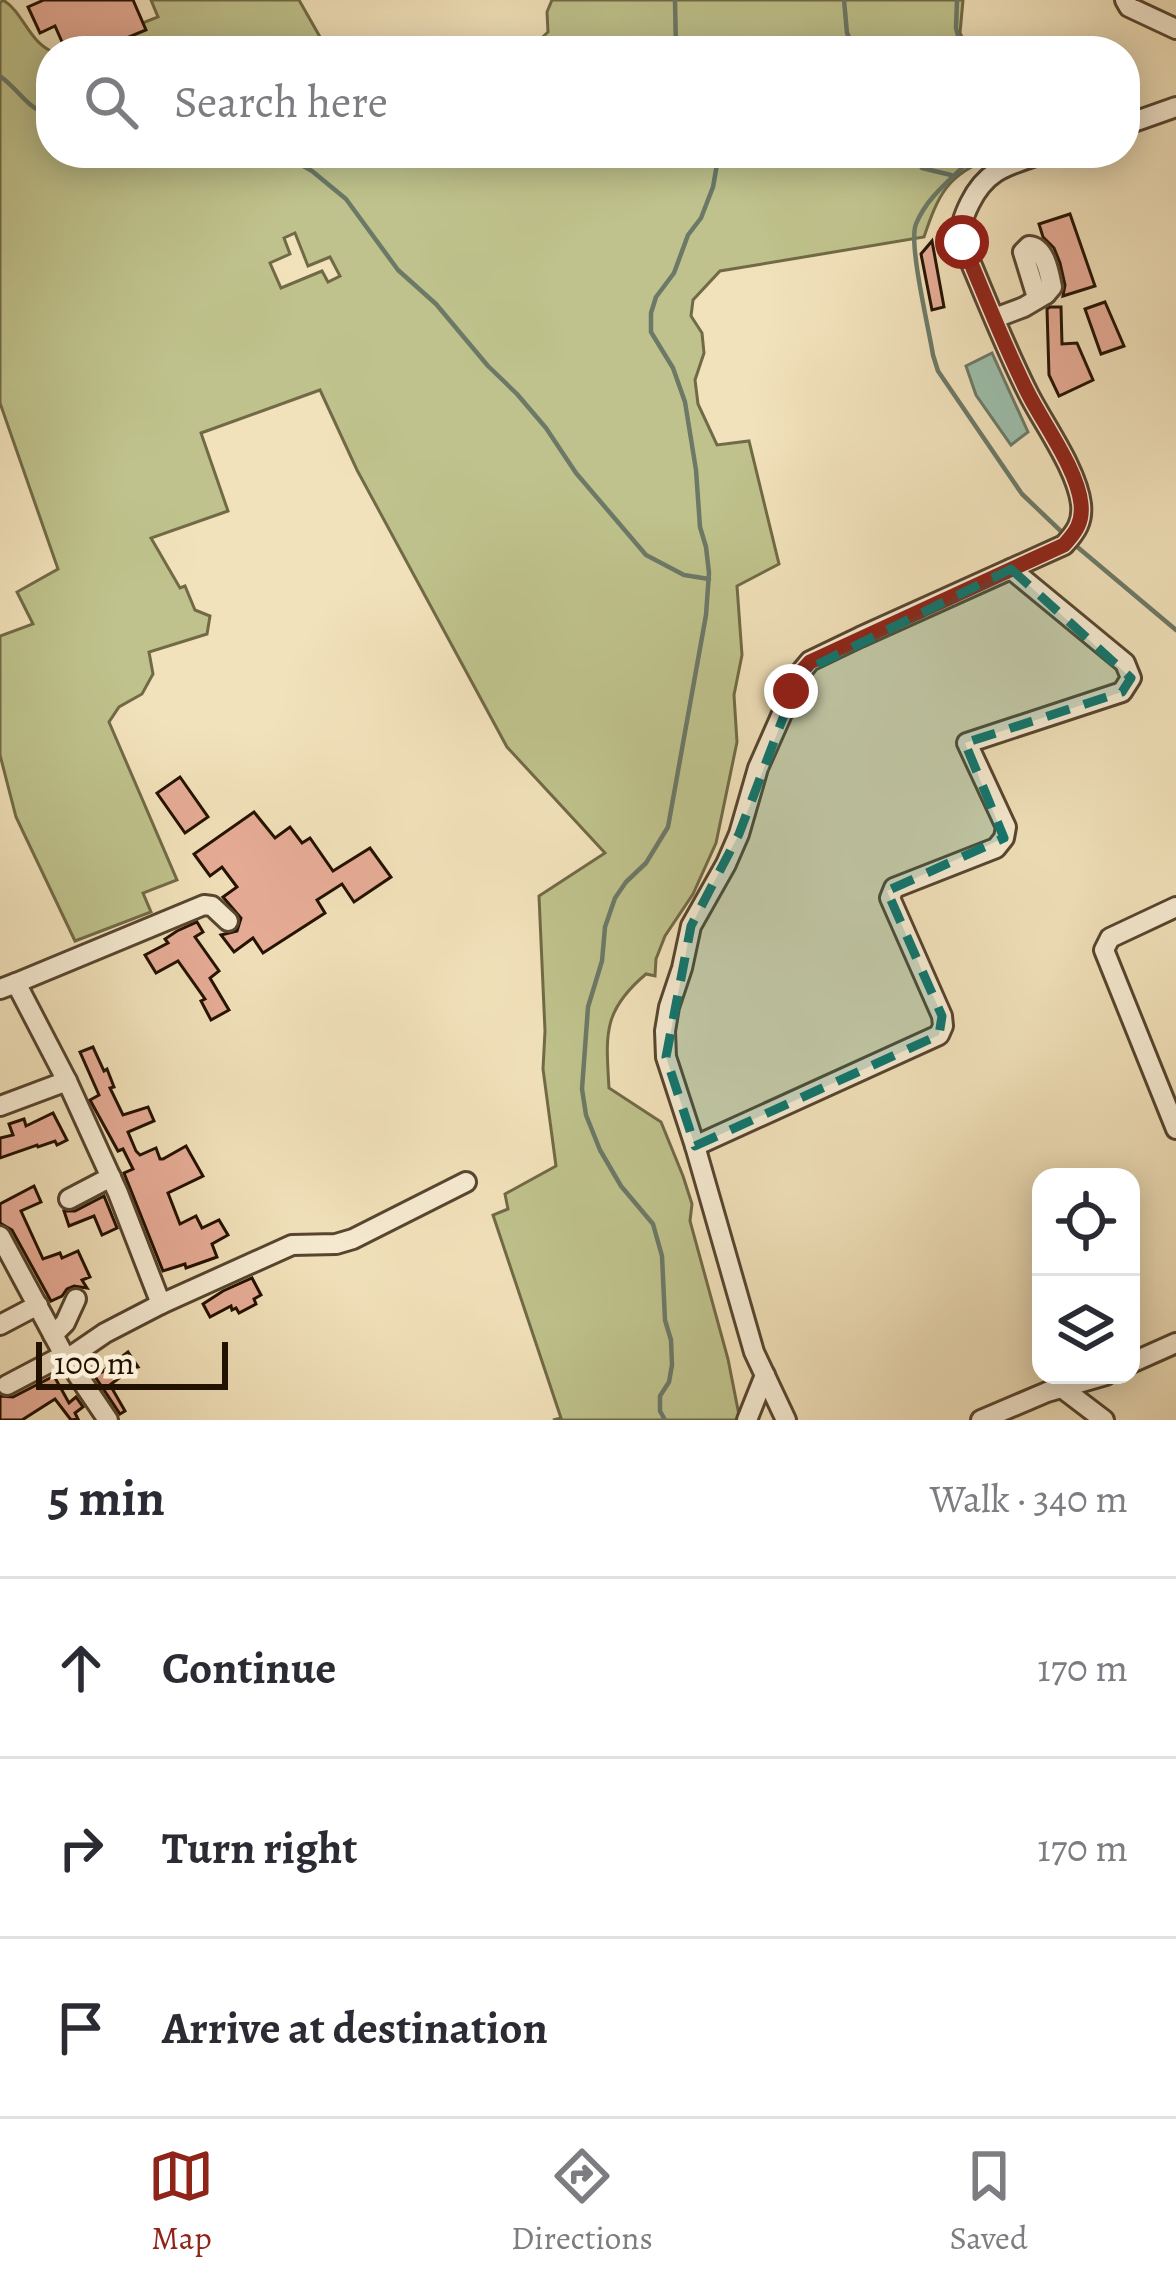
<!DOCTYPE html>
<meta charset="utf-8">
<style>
body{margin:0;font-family:Alegreya,serif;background:#f2f2f3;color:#2b2b33}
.controls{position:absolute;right:36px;bottom:36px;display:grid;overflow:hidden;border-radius:24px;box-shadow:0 6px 30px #0003}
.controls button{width:108px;height:108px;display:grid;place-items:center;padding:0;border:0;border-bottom:3px solid #e1e1e2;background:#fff;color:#2b2b33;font:60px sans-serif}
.scale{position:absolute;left:36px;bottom:30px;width:192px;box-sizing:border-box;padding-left:12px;border:6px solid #231100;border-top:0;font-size:33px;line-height:42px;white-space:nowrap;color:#231100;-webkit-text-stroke:9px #f7ecd3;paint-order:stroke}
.stop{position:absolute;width:36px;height:36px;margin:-27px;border:9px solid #8f2418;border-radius:50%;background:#fff}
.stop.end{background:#8f2418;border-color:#fff;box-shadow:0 3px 12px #0008}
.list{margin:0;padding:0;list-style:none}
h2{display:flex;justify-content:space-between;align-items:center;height:156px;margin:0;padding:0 48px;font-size:51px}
h2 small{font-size:39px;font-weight:400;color:#7c7c81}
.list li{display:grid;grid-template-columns:78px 1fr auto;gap:36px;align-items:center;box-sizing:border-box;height:180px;padding:0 48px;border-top:3px solid #e1e1e2}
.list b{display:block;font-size:45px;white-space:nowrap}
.list em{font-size:39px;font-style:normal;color:#7c7c81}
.icon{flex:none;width:66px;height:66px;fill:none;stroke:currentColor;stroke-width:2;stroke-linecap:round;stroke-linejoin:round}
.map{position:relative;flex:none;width:1176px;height:1420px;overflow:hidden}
.search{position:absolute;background:#fff;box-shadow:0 6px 30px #0003;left:36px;right:36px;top:36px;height:132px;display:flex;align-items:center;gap:30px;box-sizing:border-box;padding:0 42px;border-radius:48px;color:#7c7c81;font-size:45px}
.sheet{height:696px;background:#fff}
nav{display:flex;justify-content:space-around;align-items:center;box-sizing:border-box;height:168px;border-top:3px solid #e1e1e2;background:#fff;font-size:33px;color:#7c7c81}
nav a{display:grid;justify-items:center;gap:6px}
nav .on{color:#8f2418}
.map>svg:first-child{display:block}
.green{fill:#bfc28c;stroke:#716a46;stroke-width:3;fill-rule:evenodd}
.water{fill:#9cbeac;stroke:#6c7967;stroke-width:3}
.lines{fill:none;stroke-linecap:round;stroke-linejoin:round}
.stream{stroke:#6c7967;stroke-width:4.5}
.building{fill:#e8ad98;stroke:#231100;stroke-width:3}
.minor-casing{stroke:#57452f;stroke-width:24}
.minor{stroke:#f7ecd3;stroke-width:18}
.route{stroke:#8f2418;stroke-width:15}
.marked{fill:#0f766e;fill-opacity:0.2;stroke:#0f766e;stroke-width:9;stroke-dasharray:24 15;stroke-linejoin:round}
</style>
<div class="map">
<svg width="1176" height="1420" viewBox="0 0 1176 1420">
<rect width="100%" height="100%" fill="#f2e2bb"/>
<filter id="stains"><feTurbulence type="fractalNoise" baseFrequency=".00167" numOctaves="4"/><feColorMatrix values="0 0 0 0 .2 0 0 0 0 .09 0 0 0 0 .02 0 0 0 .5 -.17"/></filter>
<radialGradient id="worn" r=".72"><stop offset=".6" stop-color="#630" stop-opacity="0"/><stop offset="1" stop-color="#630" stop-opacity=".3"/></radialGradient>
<g class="green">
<path d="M3,0C23,12 28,40 51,51V153H991L992,158C948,173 938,195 924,237L720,271L693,300L691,316L702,333L704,353L695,380L698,404L717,445L749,441L779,564L737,586L742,655L734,695L737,742L716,843L693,894L665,936L656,959L655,976L646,974C602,1011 606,1035 609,1088L661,1122L683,1176L692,1204L690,1221L728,1359L740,1420H553L561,1418L493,1215L508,1209L505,1194L556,1166L543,1069L545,1031L539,896L605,853L507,747L357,470L320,390L201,433L228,511L151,538L180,588L185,586L195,610L210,616L207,634L149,652L153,674L142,694L119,707L109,722L177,880L143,893L151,912L75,941L16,817L0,755V636L33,624L17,592L58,569L0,403V3ZM295,233L308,266L330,257L340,276L328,282L322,271L281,288L270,263L290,254L284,238Z"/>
<polygon points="151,0 299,0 328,51 71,51 158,17"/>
<polygon points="552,0 963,0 960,33 969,51 528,51 548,32 547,12"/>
</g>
<polygon class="water" points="992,353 1028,432 1011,445 976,395 966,366"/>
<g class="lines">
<g class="stream">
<polyline points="675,0 676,51"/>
<polyline points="844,0 847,33 856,51"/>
<polyline points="957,0 956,28 962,51"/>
<path d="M0,76C21,92 26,107 51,117"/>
<polyline points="281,153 312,171 346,199 398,270 436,304 488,366 517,394 546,428 576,473 646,555 684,575 709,579"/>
<polyline points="912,153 922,168 951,175"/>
<path d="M977,153C956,176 928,194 916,224C908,243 929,329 933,355L938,371L1022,494L1067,537"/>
<polyline points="1075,545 1176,630"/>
<polyline points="665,1420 660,1411 660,1396 669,1382 672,1365 671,1340 665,1320 662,1256 653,1224 621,1186 600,1150 586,1115 582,1089 588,1007 602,961 605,927 615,898 626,882 646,863 668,827 706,615 709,573 706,547 700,527 696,470 685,402 673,368 651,332 651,313 656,297 674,273 688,235 701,218 713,187 719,153"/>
</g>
</g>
<g class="building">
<polygon points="44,0 133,0 146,30 95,51 66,51 55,26 40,33 28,7"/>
<polygon points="1070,214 1095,286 1063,296 1065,285 1060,263 1054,248 1043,237 1039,224"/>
<polygon points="932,241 944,307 932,310 921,254"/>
<polygon points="1105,302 1124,346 1101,354 1085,309"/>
<polygon points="1050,307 1061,307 1062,344 1077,343 1093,380 1059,396 1049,375 1047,309"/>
<polygon points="180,777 208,817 185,833 157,793"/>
<polygon points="254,812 275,838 290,827 302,843 310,838 333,871 370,848 391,877 354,902 342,884 317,900 325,913 263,953 253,938 234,952 221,935 237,931 241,918 223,897 237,887 222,867 210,876 194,854"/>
<polygon points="197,922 203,932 195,937 219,971 210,978 229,1010 211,1020 201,1001 205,999 178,961 156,973 145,955 168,943 165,939 177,931"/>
<polygon points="93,1047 104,1071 107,1069 114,1087 110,1088 123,1115 148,1107 154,1121 128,1132 136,1151 140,1155 156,1148 160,1159 163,1159 186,1146 203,1176 168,1193 180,1224 196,1216 202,1228 219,1220 228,1235 212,1244 217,1257 186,1268 185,1264 163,1271 124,1173 133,1169 123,1149 118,1151 90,1100 99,1095 80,1052"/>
<polygon points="53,1113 67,1140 57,1145 55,1141 38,1147 37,1145 0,1158 0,1138 13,1135 9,1124 24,1119 26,1126"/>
<polygon points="34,1186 41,1202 21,1211 43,1259 60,1253 62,1258 78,1251 90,1277 82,1280 87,1288 74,1286 67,1289 62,1296 51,1301 12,1230 0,1223 0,1204"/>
<polygon points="104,1196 117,1228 102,1235 94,1216 69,1226 64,1211 75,1211"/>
<polygon points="252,1278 261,1295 254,1299 256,1304 239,1313 236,1308 232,1310 231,1306 210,1317 203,1304 223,1291"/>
<polygon points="128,1352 138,1367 132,1368 110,1385 125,1411 120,1414 86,1363 94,1357 102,1372"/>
<polygon points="54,1376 69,1403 76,1397 83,1407 75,1413 78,1419 71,1420 55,1399 22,1420 0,1420 0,1396 13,1397"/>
</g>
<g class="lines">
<defs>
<g id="minor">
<polyline points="1125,0 1129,7 1176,29"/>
<polyline points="1125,125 1176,107"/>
<path d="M1029,246C1045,247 1049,272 1052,287L1046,294L1035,291L1023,252Z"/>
<polyline points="995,318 1024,307 1046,294"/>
<polyline points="1176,907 1110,938 1104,950 1176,1129"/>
<polyline points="16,983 204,905 212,906 228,921"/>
<polyline points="0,989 16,983 67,1081 118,1193 161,1304"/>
<polyline points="0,1106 67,1081"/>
<polyline points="695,1146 939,1035 943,1026 942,1016 890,898 894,888 996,848 1004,838 1006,827 967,743 1122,692 1131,678 1125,663 1011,569"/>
<polyline points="69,1199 111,1177"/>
<polyline points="0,1236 64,1355 108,1420"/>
<polyline points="0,1325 38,1305"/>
<polyline points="53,1335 65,1323 76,1299"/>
<polyline points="67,1359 105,1333 161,1304 292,1245 336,1244 353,1239 466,1182"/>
<polyline points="1131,1363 1176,1343"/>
<polyline points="7,1385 64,1355"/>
<polyline points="1062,1388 1104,1420"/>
<polyline points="747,1420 765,1375"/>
<path d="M786,1420L754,1352L695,1146L666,1057L665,1031L669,1007L682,968L691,926L726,864L739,834L758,768L800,673L810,661L860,637L1064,545C1076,532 1083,522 1081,504C1077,470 1045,426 1029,395C1004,346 984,293 962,242C960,226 963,217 970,203C987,168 1010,165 1044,153"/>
<polyline points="981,1420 1047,1392 1106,1375"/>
</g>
</defs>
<use href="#minor" class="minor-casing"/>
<use href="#minor" class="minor"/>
</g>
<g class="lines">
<path class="route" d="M791,691L800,673L810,662L1064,545C1076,532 1083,522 1081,504C1078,471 1045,426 1029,395C1004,346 984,293 962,242"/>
</g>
<path class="marked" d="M1011,569L1131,678L1122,692L965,743L1004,838L887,891L942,1016L939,1035L695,1146L666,1057L691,926L739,834L800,673Z"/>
<rect width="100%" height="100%" filter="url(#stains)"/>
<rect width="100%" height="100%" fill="url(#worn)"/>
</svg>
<div class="controls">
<button><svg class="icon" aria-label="locate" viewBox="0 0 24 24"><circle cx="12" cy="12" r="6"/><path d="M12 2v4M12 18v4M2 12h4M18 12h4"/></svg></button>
<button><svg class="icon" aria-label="layers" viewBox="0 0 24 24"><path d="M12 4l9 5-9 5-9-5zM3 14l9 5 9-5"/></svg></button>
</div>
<div class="scale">100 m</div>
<div class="stop" style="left:962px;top:242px"></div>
<div class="stop end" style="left:791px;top:691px"></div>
<div class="search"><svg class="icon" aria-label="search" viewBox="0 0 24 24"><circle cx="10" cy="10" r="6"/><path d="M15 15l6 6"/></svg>Search here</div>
</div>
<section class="sheet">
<h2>5 min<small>Walk · 340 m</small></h2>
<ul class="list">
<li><svg class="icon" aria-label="ahead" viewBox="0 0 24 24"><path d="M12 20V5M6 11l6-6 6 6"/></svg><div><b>Continue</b></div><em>170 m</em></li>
<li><svg class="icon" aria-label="right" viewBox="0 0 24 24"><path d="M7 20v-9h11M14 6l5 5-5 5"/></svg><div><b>Turn right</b></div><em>170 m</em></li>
<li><svg class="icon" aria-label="arrive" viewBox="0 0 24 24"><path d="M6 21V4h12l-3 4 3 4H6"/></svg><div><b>Arrive at destination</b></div></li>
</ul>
</section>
<nav>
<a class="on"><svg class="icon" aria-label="map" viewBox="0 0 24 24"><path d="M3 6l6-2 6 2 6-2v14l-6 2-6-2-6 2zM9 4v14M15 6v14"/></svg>Map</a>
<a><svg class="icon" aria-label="directions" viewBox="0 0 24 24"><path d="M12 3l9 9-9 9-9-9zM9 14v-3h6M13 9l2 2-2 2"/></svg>Directions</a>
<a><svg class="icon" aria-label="saved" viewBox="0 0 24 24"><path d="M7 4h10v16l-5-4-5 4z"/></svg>Saved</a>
</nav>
